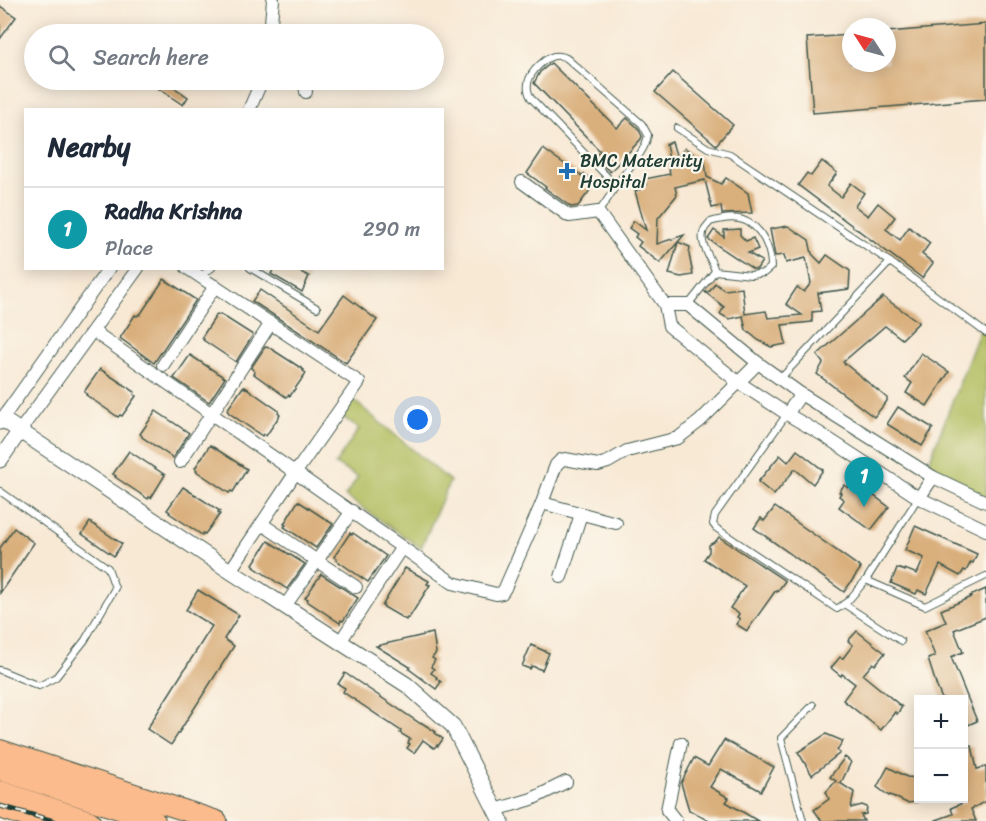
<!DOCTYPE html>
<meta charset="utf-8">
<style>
body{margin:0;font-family:Sriracha,sans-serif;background:#f2f2f3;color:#1f2937}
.controls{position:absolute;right:18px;bottom:18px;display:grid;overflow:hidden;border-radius:0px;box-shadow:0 3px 15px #0003}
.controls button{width:54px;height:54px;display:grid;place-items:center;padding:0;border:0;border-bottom:2px solid #e0e1e3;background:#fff;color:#1f2937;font:30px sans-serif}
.compass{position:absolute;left:842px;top:18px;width:54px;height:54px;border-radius:50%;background:#fff;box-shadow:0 3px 15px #0003;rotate:306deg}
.you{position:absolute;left:418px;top:420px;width:21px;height:21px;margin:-15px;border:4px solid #fff;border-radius:50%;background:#1a73e8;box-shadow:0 0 0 9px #1a73e833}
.badge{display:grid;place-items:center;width:39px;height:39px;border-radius:50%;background:#db2777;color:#fff;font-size:20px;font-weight:700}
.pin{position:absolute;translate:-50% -50px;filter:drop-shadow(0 2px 3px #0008)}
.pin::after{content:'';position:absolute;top:32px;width:21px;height:18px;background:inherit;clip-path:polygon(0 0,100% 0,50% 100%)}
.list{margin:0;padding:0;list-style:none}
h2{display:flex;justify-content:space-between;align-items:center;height:78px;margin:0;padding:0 24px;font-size:26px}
h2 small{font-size:20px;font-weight:400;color:#747a83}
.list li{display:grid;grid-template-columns:39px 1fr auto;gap:18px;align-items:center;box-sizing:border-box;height:84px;padding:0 24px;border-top:2px solid #e0e1e3}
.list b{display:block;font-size:22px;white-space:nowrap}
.list p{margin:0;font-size:20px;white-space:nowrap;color:#747a83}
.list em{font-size:20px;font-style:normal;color:#747a83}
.icon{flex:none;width:33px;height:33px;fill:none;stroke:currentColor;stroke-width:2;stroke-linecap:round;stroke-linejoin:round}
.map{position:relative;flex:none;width:986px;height:821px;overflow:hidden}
.search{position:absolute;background:#fff;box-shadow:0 3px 15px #0003;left:24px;top:24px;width:420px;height:66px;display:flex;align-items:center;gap:15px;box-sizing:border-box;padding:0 21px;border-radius:33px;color:#747a83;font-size:22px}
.panel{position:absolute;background:#fff;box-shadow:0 3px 15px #0003;left:24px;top:108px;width:420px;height:162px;border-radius:0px}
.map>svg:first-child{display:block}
.green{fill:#b0bc5d;stroke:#687c48;stroke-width:1.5}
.building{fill:#d9af7b}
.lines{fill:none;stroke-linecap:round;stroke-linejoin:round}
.service-casing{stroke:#40574c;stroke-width:8}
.minor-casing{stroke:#40574c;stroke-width:14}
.tertiary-casing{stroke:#40574c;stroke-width:17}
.trunk-casing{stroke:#40574c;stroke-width:22}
.service{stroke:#fff;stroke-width:6}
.minor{stroke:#fff;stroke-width:12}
.tertiary{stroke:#fff;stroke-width:15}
.trunk{stroke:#fbbb8c;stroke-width:20}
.rail-casing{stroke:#1f3d34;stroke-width:5}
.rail{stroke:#fbf7ec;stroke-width:3;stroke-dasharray:9;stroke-linecap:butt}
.poi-dot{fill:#1f6fb2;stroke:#fbf7ec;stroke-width:2}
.labels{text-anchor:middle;stroke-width:4.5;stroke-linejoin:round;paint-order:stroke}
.poi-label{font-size:18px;fill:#1f3d34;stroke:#fbf7ec;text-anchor:start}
</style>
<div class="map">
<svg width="986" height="821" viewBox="0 0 986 821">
<rect width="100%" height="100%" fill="#fbf7ec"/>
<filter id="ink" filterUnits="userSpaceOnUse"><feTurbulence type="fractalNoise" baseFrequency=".0167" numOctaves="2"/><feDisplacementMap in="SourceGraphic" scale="12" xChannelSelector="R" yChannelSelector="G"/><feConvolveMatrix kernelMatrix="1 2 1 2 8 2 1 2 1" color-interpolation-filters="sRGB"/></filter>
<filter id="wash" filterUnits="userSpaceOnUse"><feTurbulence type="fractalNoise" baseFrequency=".008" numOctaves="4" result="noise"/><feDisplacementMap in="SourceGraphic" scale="24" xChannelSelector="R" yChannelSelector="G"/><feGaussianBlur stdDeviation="1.35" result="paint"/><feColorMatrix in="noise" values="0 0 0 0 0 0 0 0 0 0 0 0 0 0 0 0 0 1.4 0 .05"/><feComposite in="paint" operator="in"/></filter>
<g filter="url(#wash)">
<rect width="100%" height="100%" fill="#f8e9d5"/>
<g class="green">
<polygon points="983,322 986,324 986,498 927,467"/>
<polygon points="351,398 450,481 421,548 345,496 358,477 335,464 359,429 340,415"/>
</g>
<g id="blocks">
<g class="building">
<polygon points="0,6 16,17 0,39"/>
<polygon points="986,24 986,99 813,113 807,38 851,35 851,63 887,63 887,32"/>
<polygon points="551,63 617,128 627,118 638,128 642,136 641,139 610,172 595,156 600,151 534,83 540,72"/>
<polygon points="673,72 733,125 716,145 655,92"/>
<polygon points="146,80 163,80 188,97 183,105"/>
<polygon points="672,142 677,158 685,148 705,162 707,177 721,184 726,178 748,193 752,213 722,214 721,206 712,208 705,180 675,187 677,195 658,218 657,244 684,235 678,242 690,247 689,254 693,275 681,277 669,274 678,242 660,263 638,246 641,242 635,237 637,234 629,228 634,221 646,230 635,191 641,189 646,185 645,179 670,174 667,160 669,159 666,144"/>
<polygon points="543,149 582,176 584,174 591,179 594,185 578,206 571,207 545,188 546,187 527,173"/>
<polygon points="822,161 837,173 827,186 841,197 851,183 864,193 855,206 868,216 878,203 895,217 886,229 900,240 909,227 930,243 922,254 933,263 922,278 798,185 807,173 811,176"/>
<polygon points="788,226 809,240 812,254 821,263 827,255 850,271 849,289 818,293 821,311 812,312 812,322 782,325 786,344 771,347 758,340 746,330 743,316 729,319 720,314 724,307 705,292 710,291 715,283 724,290 742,288 745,314 766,311 768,318 802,315 786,304 797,287 804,292 811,283 806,258 786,263 784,255 775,256 770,229"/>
<polygon points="740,229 740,235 746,241 753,238 758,249 748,253 762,261 757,269 753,269 708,239 714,230 724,237 724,230"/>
<polygon points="274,268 292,268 309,276 302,292 271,274"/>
<polygon points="164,279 196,300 154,363 120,338 135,315 137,316 139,314 140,315"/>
<polygon points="260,290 319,330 344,295 377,320 346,363 252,301"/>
<polygon points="883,297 919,322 902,339 885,326 843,362 887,398 887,401 874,417 817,374 823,363 817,355"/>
<polygon points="217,314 219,315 220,314 253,335 236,362 203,340 204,339 202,337"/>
<polygon points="265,347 270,348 304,370 303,371 306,373 290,396 288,395 286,397 254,374 255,372 251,368"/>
<polygon points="921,353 949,372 927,406 906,393 912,383 905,378"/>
<polygon points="190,355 225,378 209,402 174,378"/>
<polygon points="100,369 135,392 134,394 136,396 122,416 120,415 118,417 86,395 87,394 84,392"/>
<polygon points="243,387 245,388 245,387 279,411 278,413 280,415 266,436 263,434 262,436 229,413 227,410"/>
<polygon points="898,407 933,428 922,446 887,424"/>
<polygon points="156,411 189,433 173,458 142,437 142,436 140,434"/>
<polygon points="210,445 247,469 233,492 231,491 229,493 196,471 197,470 195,468"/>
<polygon points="797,450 823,470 813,484 795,469 774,495 758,482 780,455 788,462"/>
<polygon points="129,451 165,475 151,498 149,497 148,499 115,477 116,476 113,474"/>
<polygon points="844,485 848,488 849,485 857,491 861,486 889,507 871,530 839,507 844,500 839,496 841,493 839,492"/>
<polygon points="183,487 220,511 218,513 220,514 205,534 203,533 202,535 169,513 170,512 167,510"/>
<polygon points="298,501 333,524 316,548 284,527 286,525 284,524"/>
<polygon points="775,507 861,568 844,592 754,528 761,518 764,521"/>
<polygon points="90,522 122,544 114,556 82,534"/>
<polygon points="915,526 977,554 973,563 971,562 966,571 964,570 960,576 940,565 926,594 918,590 916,594 891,583 897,568 905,571 905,569 917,574 924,558 905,550"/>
<polygon points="14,528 34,543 0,593 0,548"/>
<polygon points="350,533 352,535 353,533 386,556 368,582 336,560 337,559 334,557"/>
<polygon points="719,537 785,581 777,592 776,590 747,631 736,624 740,619 737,617 739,614 730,608 745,586 704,559 709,552 709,545 716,541"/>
<polygon points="268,541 305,564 287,589 254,567 255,566 253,564"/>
<polygon points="405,568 429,581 427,584 430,585 409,618 407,618 406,620 382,606"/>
<polygon points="321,574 358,598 343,621 341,620 340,623 307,601 308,599 305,598"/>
<polygon points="986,589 986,617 954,630 963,652 951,657 977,721 963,727 963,699 942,699 937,687 928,659 935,656 925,631 946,622 941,610 971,597 970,596"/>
<polygon points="198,590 239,615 224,639 234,646 171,745 147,729 212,626 186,610"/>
<polygon points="857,631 885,653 875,665 873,663 863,675 902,707 897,714 895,712 881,730 843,700 855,684 842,674 841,676 831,668 840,657 843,658 853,645 848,641"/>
<polygon points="433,633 436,653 432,658 435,660 431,667 434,669 431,673 437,677 436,678 441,682 436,689 409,669 410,667 376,646"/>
<polygon points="531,645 549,653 542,670 532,666 530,669 522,666"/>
<polygon points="345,673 421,724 422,723 436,732 435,733 443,739 438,746 437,745 434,748 423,740 414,753 407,748 410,744 408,743 410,739 400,733 401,731 343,692 345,688 338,684"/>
<polygon points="826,734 843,741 837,751 840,753 812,775 798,752"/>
<polygon points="724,740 774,767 761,791 721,769 710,787 729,798 726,802 758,821 709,821 689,810 681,783 694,758 708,766"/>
<polygon points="972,746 977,769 986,767 986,801 971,809 976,821 937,821 936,820 953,814 951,808 965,802 963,795 963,748"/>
<polygon points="845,757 851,762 841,783 840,783 854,792 851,808 862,805 867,807 866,814 861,815 864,821 822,821 814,810 829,799 826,792 836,781 830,777"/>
<polygon points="888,767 907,777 918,778 918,802 907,803 890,795 889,796 877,787"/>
</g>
</g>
</g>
<g filter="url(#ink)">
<use href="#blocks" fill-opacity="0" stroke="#40574c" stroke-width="1.5"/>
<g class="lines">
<defs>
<g id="service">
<polyline points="677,128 708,148 730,154 890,262 986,333"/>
<path d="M598,212C606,203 611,194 617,184C627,169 645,153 648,135L642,124L572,63C568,59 565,56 559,56C547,54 530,72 528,83C527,89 528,93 531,98L616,186"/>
<polyline points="250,268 317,308"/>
<polyline points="200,276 212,268"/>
<path d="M688,305L715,271C712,259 698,243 704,230C705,227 708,225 710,222C720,219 733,216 743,220C762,226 771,250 771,267L764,273L751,275L715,271"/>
<polyline points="780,379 890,262"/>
<polyline points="787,414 715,515 713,524 716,528 837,609 848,601 866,580 918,498"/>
<polyline points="0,491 108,568 115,588 85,640 56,677 39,686 0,670"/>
<polyline points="866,580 925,606 986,576"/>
<polyline points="844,604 901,641"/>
<polyline points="803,821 781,738 813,705"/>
</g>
<g id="minor">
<polyline points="270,34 273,0"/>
<polyline points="299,80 305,83 306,92"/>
<polyline points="249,110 262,80"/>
<polyline points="522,182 569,216 598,212 665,305 669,326 738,382 787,414 821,434 919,498 986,530"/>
<polyline points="187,268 359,382 296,472 230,571"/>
<polyline points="665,305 688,305 758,363 801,394 933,477 986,502"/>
<polyline points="93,331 453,583 496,594 502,593 505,588 542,503 556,465 561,460 565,459 598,465 608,462 627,451 678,438 700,421 758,363"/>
<polyline points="163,365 215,286"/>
<polyline points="787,414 801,394"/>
<polyline points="0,418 2,419 109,268"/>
<polyline points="19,432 138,268"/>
<polyline points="180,462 271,323"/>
<polyline points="919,498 933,477"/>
<polyline points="542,503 616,523"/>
<polyline points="262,524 356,587"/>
<polyline points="561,577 581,514"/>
<polyline points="285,606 352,511"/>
<polyline points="340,642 402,547"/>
<polyline points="495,810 532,799 566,782"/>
<polyline points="676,821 667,810 681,743"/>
</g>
<g id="tertiary">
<polyline points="0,422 2,419 230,571 407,685 453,726 501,821"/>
<polyline points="0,460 19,432"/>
</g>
<g id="trunk">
<polyline points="0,750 217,821"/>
<polyline points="0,770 155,821"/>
<polyline points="0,791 90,821"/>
<polyline points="0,808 40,821"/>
</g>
</defs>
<use href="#service" class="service-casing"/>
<use href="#minor" class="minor-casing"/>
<use href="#tertiary" class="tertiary-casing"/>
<use href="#trunk" class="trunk-casing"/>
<use href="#service" class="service"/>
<use href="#minor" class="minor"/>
<use href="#tertiary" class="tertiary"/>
<use href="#trunk" class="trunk"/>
<defs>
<polyline id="rail" points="0,806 54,821"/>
</defs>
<use href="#rail" class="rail-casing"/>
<use href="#rail" class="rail"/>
</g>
</g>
<path class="poi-dot" d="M564 162h6v6h6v6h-6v6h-6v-6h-6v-6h6z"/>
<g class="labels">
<g class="poi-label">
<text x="580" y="167">BMC Maternity<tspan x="580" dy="21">Hospital</tspan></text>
</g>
</g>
</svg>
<div class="controls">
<button>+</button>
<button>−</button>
</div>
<svg class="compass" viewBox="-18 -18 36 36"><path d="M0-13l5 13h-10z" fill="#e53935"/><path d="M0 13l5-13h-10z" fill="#747a83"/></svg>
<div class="you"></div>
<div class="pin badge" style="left:864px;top:507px;background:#0f9aa8">1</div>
<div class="search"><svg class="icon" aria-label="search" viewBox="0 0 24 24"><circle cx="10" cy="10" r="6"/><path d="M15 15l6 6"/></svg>Search here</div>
<section class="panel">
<h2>Nearby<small></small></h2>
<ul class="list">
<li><span class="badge" style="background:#0f9aa8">1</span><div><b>Radha Krishna</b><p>Place</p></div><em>290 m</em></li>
</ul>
</section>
</div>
